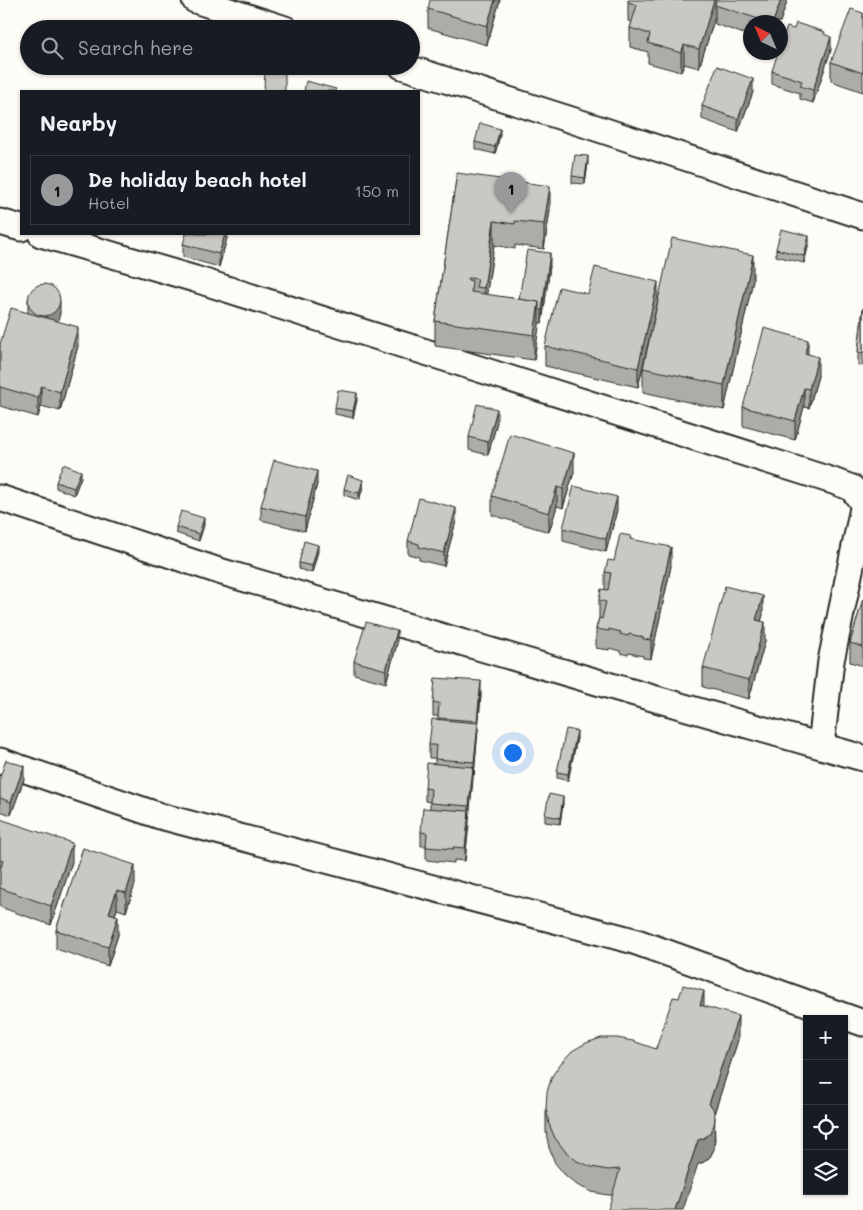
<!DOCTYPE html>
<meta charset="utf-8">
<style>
body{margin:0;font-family:Mali,sans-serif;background:#20242c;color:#f1f3f6}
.controls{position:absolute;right:15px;bottom:15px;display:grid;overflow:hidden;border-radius:0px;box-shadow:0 1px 4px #0004}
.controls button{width:45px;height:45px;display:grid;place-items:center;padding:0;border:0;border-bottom:1px solid #363941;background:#171b24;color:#f1f3f6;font:25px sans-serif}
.compass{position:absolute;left:743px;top:15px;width:45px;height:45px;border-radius:50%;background:#171b24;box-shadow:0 1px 4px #0004;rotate:316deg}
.you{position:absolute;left:512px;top:752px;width:18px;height:18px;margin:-12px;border:4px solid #fff;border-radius:50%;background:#1a73e8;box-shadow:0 0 0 8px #1a73e833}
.badge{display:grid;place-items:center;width:32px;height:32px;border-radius:50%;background:#98999b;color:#111;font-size:16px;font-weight:700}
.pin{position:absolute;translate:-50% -41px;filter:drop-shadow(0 1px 2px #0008)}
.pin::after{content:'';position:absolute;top:26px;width:18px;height:15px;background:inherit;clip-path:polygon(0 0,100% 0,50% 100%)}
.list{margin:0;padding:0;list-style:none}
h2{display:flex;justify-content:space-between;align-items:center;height:65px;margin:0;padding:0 20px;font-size:21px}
h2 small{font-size:16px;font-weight:400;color:#9ea1a6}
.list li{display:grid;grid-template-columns:32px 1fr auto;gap:15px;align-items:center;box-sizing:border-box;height:70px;margin:0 10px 10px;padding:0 10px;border:1px solid #363941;border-radius:0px}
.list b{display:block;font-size:19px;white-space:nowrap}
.list p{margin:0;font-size:16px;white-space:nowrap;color:#9ea1a6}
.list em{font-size:16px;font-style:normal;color:#9ea1a6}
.icon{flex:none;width:28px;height:28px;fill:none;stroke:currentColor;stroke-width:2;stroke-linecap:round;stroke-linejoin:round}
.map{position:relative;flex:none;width:863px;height:1210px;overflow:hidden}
.search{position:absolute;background:#171b24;box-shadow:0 1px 4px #0004;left:20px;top:20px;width:400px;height:55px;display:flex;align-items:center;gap:12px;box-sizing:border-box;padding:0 18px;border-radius:28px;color:#9ea1a6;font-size:19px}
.panel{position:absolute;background:#171b24;box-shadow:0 1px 4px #0004;left:20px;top:90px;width:400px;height:145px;border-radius:0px}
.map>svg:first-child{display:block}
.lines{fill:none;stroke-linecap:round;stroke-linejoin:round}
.street-casing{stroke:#2b2b2b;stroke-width:29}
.street{stroke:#fdfcf7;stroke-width:25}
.wall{fill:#adaca9;stroke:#2b2b2b}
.shaded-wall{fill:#8d8c89;stroke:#2b2b2b}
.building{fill:#c9c8c4;stroke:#2b2b2b}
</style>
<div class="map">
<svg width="863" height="1210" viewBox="0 0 863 1210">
<rect width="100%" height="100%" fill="#fdfcf7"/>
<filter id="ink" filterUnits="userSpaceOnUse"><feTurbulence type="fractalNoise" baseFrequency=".02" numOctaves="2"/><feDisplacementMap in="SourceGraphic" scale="10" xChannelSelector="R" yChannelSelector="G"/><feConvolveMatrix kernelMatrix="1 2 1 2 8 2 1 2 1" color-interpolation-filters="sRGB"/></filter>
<g filter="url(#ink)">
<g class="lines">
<defs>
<g id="street">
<polyline points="195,0 285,29"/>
<polyline points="402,66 584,124 863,216"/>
<polyline points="0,222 21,228"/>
<polyline points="41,234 195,279 833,481 852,488 863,503"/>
<polyline points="0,498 219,571 621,689 863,758"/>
<polyline points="821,745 831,661 863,508"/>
<polyline points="0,761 160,816 634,941 863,1023"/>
</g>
</defs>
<use href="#street" class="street-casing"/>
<use href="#street" class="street"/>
</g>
<g class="wall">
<polygon points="500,0 487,45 428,28 428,9"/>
<polygon points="787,0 780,22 750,22 750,36 715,24 715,17 699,68 684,64 681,72 648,63 648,52 630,47 630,28 632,22 628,21 628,2"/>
<polygon points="863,13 863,92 831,81 831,62"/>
<polygon points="794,29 825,35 831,50 813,103 800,99 800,93 772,84 772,71"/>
<polygon points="753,92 738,132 702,119 702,106"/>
<polygon points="500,135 495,154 475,149 475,142"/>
<polygon points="588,163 585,184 572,183 572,176"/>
<polygon points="457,173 550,210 544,249 515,245 515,249 494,245 486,295 519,299 550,266 542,323 539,323 534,360 435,346 435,321"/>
<polygon points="227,234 227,238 219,267 183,257 183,244"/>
<polygon points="809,243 804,263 776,256 776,249"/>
<polygon points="753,280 724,410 643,392 643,368 650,339 638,387 545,366 545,346 588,294 658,299"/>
<polygon points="28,299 60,314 57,321 78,346 60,411 41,406 38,417 0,406 0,344 28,313"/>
<polygon points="863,308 863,366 858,365 858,352"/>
<polygon points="808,354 818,376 809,408 804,407 795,440 743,426 743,407"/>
<polygon points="357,400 353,418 335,414 335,408"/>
<polygon points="497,422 488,455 469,450 469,437"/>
<polygon points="574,472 563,508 557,506 549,532 492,515 492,496"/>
<polygon points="81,477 74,495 56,488 56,482"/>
<polygon points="317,484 305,531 261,520 261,506"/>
<polygon points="363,487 359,500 344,495 344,489"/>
<polygon points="617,510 606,552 563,541 563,528"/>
<polygon points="456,521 444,566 419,560 419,557 408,554 408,541"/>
<polygon points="204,525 199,541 176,533 176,527"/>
<polygon points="631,539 671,566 651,659 643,658 643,656 629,653 628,655 620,653 620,651 609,648 609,650 596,648 596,629 599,618 599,600 605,590 605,572"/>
<polygon points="318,551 312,573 299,569 299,563"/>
<polygon points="863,599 863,666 850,662 850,643"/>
<polygon points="763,615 761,621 765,641 749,699 703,687 703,668"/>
<polygon points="397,644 386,683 354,674 354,661"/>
<polygon points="481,695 474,775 473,775 465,861 454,860 454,863 426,860 426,846 421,846 421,832 430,808 430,802 425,801 425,788 435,764 435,758 429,758 429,745 438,720 438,716 433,716 433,703"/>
<polygon points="577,738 568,781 557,778 557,772"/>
<polygon points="0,777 24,779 11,815 0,811"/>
<polygon points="563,803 560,824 545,822 545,815"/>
<polygon points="0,819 72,862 51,925 0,907"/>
<polygon points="83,848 135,884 126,912 117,909 115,915 118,935 108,966 56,949 56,930"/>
<polygon points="679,998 704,1006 738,1040 714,1114 715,1141 714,1149 710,1157 704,1162 613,1195 608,1195 592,1192 577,1185 565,1175 555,1163 549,1148 546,1132 546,1108 656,1049"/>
</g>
<g class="shaded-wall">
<polygon points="495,0 500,0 487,45 487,26"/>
<polygon points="714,0 718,0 715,5 715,17 699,68 699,49"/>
<polygon points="781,0 787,0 787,2 780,22 773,22"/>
<polygon points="831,37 831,50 813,103 813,90"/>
<polygon points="684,45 684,64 681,72 681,53"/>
<polygon points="753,79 753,92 738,132 738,119"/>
<polygon points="500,129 500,135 495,154 495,147"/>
<polygon points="588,156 588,163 585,184 585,178"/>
<polygon points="550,186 550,210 544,249 544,224"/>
<polygon points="494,221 494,245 484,313 484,288"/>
<polygon points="225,234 227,234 227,238 219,267 219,254"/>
<polygon points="809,236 809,243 804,263 804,256"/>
<polygon points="550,253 550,266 542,323 542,310"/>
<polygon points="753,255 753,280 724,410 724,385"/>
<polygon points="658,282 658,301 638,387 638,368"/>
<polygon points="60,301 60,314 58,320 53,326 46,329 46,315"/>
<polygon points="539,302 539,327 534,360 534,335"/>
<polygon points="78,327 78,346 60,411 60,392"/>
<polygon points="808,340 808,359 805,353"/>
<polygon points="818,357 818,376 809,408 809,389"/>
<polygon points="41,386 41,406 38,417 38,398"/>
<polygon points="804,388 804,407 795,440 795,421"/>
<polygon points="357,393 357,400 353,418 353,411"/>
<polygon points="497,409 497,422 488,455 488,442"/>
<polygon points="574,453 574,472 563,508 563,489"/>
<polygon points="81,471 81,477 74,495 74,488"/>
<polygon points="317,471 317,484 305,531 305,517"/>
<polygon points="363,480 363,487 359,500 359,493"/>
<polygon points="557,487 557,506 549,532 549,513"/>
<polygon points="617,497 617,510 606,552 606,539"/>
<polygon points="456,508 456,521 444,566 444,553"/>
<polygon points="204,518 204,525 199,541 199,534"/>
<polygon points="318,545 318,551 312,573 312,566"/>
<polygon points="671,547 671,566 651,659 651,640"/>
<polygon points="763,596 763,615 756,639 756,620"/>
<polygon points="765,622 765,641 749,699 749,680"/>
<polygon points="397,631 397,644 386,683 386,670"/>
<polygon points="481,681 481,695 474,775 474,762"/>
<polygon points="577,731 577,738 568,781 568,774"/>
<polygon points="24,766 24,779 11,815 11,802"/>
<polygon points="473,767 473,780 469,819 469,806"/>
<polygon points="563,797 563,803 560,824 560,818"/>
<polygon points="469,811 469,825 465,861 465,848"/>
<polygon points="72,843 72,862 51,925 51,906"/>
<polygon points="135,865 135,884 126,912 126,893"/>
<polygon points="117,890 117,909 109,932 109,913"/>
<polygon points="118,916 118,935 108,966 108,947"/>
<polygon points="704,991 704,1016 700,1005"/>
<polygon points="738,1016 738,1040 709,1129 709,1104"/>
<polygon points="715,1117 714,1149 710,1157 704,1162 698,1164 683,1210 675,1210 698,1140"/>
</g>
<g class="building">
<polygon points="430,0 495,0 487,26 428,9"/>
<polygon points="628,0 714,0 699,49 684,45 681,53 648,43 650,34 630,28 637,5 628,2"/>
<polygon points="716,0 781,0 773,22 768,22 715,5"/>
<polygon points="851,9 863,13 863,73 831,62"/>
<polygon points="796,23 825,32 824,34 831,37 813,90 800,86 802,81 772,71 778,52 780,52 780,46 787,27 794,29"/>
<polygon points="265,66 285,66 285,91 264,91"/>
<polygon points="717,66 753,79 738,119 702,106"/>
<polygon points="306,81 336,89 335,91 304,91"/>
<polygon points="480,123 500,129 495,147 475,142"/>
<polygon points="575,155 588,156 585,178 572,176"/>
<polygon points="457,173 550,186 544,224 515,221 515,224 494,221 484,288 476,287 478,279 468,278 468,280 472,281 471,292 539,302 534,335 435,321"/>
<polygon points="781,229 809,236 804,256 776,249"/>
<polygon points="186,234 225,234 219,254 183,244"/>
<polygon points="672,238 753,255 724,385 643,368"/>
<polygon points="527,250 550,253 542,310 539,310 539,302 519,299"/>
<polygon points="595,267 658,282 638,368 545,346 559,287 588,294"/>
<circle cx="44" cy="300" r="16"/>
<polygon points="11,308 78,327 60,392 41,386 38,398 0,387 0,344"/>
<polygon points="863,308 863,353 858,352"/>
<polygon points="764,328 808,340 805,353 818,357 809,389 804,388 795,421 743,407"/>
<polygon points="338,390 357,393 353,411 335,408"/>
<polygon points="477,404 497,409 488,442 469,437"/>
<polygon points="510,434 574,453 563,489 557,487 549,513 492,496"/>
<polygon points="274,460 317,471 305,517 261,506"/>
<polygon points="63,464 81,471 74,488 56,482"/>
<polygon points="348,475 363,480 359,493 344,489"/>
<polygon points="574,486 617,497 606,539 563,528"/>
<polygon points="419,498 456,508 444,553 419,547 419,544 408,541"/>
<polygon points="181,511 204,518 199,534 176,527"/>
<polygon points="620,534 631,536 630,539 671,547 651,640 643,639 643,637 629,634 628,636 620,634 621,632 609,629 609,631 596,629 599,618 602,619 606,602 599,600 601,589 608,590 611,573 605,572 608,560 614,561"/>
<polygon points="304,541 318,545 312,566 299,563"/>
<polygon points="725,586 763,596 756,620 765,622 749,680 703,668"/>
<polygon points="863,599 863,647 850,643"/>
<polygon points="366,622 397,631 386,670 354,661"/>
<polygon points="435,678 481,681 477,721 438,718 439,703 433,703"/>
<polygon points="432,719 478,723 474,762 435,759 436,745 429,745"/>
<polygon points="566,729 577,731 568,774 557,772"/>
<polygon points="6,760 24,766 11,802 0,798 0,777"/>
<polygon points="427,763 473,767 469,806 430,803 431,789 425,788"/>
<polygon points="549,794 563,797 560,818 545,815"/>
<polygon points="423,808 469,811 465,848 453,847 454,849 426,847 427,833 421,832"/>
<polygon points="0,819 72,843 51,906 0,888 0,870 3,861 0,860"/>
<polygon points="83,848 135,865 126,893 117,890 109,913 118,916 108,947 56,930"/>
<polygon points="683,985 704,991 700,1005 738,1016 709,1104 713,1108 715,1117 714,1125 710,1133 704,1138 698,1140 675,1210 608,1210 620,1169 608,1170 592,1167 577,1161 565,1151 555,1138 549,1124 546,1108 547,1092 552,1076 561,1063 572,1051 586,1043 601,1038 617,1038 633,1041 656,1049 673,997 679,998"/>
</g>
</g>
</svg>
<div class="controls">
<button>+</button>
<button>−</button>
<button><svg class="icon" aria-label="locate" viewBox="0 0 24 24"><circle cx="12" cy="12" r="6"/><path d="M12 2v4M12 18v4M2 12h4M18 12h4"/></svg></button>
<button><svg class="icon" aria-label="layers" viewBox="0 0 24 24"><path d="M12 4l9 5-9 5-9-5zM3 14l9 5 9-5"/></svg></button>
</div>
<svg class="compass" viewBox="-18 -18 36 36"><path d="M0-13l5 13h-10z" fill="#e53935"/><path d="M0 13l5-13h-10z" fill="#9ea1a6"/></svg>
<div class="you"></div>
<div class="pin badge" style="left:511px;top:213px">1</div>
<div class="search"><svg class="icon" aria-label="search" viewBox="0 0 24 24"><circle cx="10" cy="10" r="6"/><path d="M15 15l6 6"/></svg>Search here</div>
<section class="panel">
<h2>Nearby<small></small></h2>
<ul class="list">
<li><span class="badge">1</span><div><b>De holiday beach hotel</b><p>Hotel</p></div><em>150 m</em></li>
</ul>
</section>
</div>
